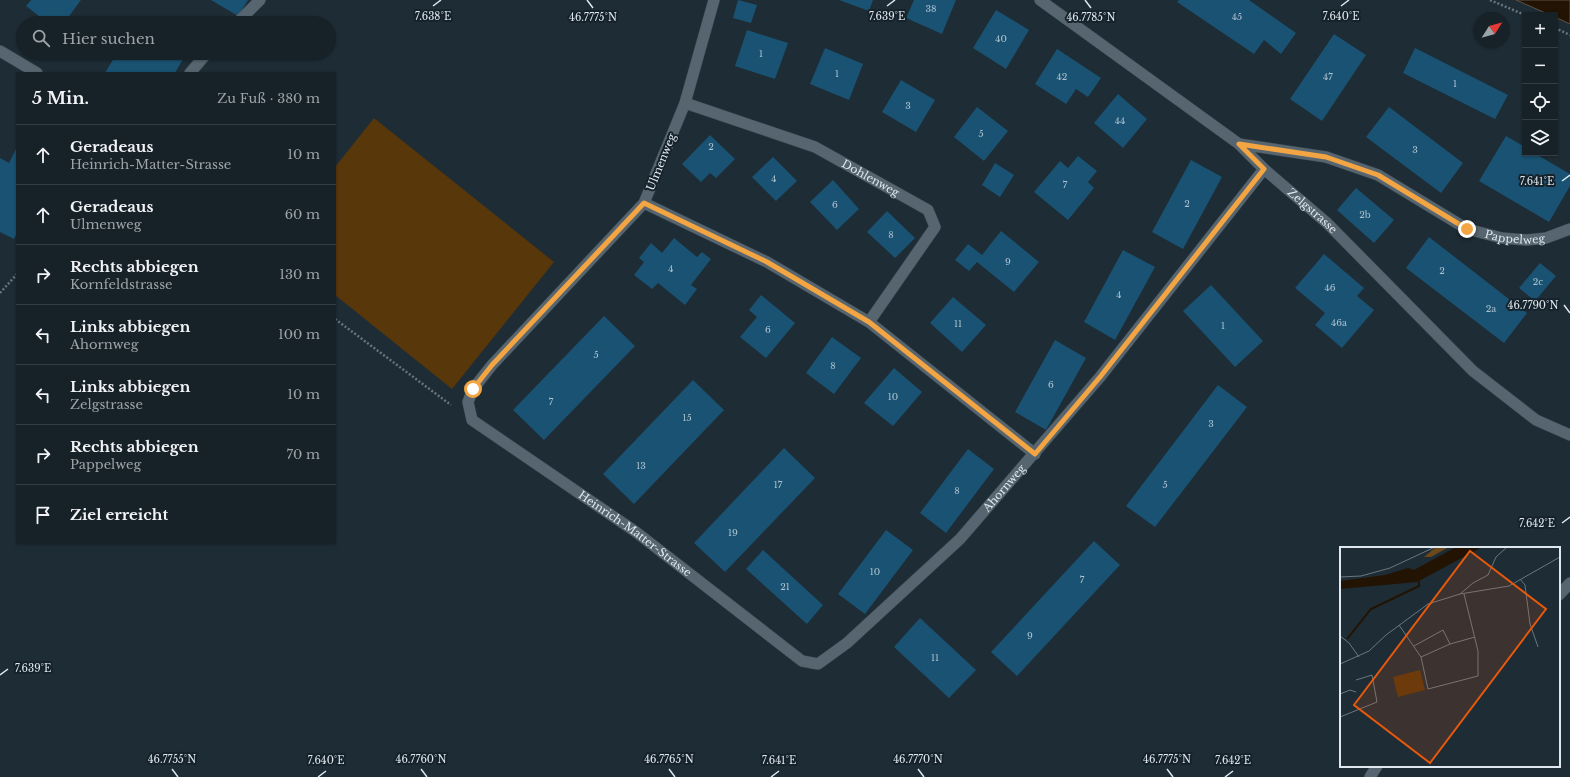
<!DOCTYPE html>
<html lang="de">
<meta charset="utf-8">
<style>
body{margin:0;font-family:"Libre Baskerville",serif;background:#232e34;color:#f1f3f6}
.controls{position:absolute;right:12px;top:12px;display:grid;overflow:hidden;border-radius:0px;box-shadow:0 1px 3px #0004}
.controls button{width:36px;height:36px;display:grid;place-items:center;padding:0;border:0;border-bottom:1px solid #353e45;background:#162128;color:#f1f3f6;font:20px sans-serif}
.compass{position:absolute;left:1474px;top:12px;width:36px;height:36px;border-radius:50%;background:#162128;box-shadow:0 1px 3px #0004;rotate:53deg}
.stop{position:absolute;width:12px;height:12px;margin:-9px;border:3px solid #f2a542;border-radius:50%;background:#fff}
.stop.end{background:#f2a542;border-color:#fff;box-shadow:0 1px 4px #0008}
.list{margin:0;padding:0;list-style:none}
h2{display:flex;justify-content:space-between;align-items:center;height:52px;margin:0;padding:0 16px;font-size:17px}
h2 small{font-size:13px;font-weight:400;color:#9ea3a8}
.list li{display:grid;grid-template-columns:26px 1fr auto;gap:12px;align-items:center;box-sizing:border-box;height:60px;padding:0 16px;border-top:1px solid #353e45}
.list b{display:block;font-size:15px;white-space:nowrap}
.list p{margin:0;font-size:13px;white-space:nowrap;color:#9ea3a8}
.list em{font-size:13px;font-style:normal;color:#9ea3a8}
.icon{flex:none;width:22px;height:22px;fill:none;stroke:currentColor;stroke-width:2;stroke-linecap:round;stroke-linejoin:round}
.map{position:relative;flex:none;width:1570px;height:777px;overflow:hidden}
.search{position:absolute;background:#162128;box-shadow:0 1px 3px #0004;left:16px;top:16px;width:320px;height:44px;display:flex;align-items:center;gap:10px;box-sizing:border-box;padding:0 14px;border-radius:22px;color:#9ea3a8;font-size:15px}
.panel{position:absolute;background:#162128;box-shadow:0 1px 3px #0004;left:16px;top:72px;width:320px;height:472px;border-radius:0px}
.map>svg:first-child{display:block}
.green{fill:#58370b}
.water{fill:#221302;stroke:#5b5349}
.building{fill:#195272}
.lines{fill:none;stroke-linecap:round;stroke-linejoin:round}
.service-casing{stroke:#3c474e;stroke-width:12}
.minor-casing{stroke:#3c474e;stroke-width:12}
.path{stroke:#68757c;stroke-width:2.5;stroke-dasharray:2 2;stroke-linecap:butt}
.service{stroke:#56656f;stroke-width:11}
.minor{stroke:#56656f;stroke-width:11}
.route{stroke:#f2a542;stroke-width:5}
.ticks{fill:none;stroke:#dfe8ee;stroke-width:1.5}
.labels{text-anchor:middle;stroke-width:4;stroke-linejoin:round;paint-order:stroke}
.number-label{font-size:9px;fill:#aec2cf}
.street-label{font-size:11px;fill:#dfe8ee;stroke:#15222b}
.inset-river{fill:none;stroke:#221302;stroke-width:2}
.inset-road{fill:none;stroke:#6b777f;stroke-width:1}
.view{fill:#e8590c;fill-opacity:0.15;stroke:#e8590c;stroke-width:2}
.inset-edge{fill:none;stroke:#dfe8ee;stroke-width:2}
.ticks-label{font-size:10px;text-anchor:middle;fill:#dfe8ee;stroke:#15222b;stroke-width:4;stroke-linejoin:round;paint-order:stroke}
</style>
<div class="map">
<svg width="1570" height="777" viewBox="0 0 1570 777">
<rect width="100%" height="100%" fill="#1e2c35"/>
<polygon class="green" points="374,118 554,262 452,389 335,295 335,167"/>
<polygon class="water" points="1516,0 1570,0 1570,24 1555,17 1555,15 1550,15"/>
<g class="building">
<polygon points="31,0 81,0 64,23 48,23 26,6"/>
<polygon points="211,0 248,0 238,16"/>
<polygon points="738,0 757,5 751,23 733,18"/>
<polygon points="839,0 873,0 869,11"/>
<polygon points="914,0 956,0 942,34 906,18"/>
<polygon points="1179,0 1249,0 1296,33 1281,54 1264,40 1254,54 1177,2"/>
<polygon points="996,10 1029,30 1006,69 973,48"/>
<polygon points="747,30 788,43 775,79 735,66"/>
<polygon points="1334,34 1366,55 1322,121 1290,99"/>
<polygon points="825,48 863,64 849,100 810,84"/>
<polygon points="1415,48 1508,95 1495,119 1403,73"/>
<polygon points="1057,49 1101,78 1088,97 1076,89 1066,104 1035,84"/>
<polygon points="117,53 173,53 183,59 175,73 105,73"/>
<polygon points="901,80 935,100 916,132 882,112"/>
<polygon points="1118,94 1147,119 1123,148 1094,123"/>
<polygon points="977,107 1008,131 984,161 954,137"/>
<polygon points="1389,107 1463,163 1441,193 1366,137"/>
<polygon points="710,135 735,159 716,178 710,173 701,182 682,164"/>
<polygon points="1506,136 1525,147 1525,153 1534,153 1570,174 1570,186 1549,222 1479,181"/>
<polygon points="17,147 17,233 14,239 0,232 0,158 9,163"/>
<polygon points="1078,156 1097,171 1088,182 1094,188 1068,220 1034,192 1060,161 1068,168"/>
<polygon points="773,157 797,181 776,201 752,177"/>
<polygon points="1191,160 1222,177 1183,249 1152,232"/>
<polygon points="995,163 1014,175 1000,197 982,185"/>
<polygon points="833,180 859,209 837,230 810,202"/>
<polygon points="1356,188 1394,220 1374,243 1337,210"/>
<polygon points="887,211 915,238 895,258 867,232"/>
<polygon points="1001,231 1039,262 1014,292 977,262 969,271 955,260 968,244 982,255"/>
<polygon points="1429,237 1527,313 1504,343 1406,268"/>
<polygon points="674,238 697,257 702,252 711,259 691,285 697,289 685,305 658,283 652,289 634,275 644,262 639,258 651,243 662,253"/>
<polygon points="1123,250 1155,267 1115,340 1084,322"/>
<polygon points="1324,254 1364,288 1357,296 1374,310 1342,348 1315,325 1325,313 1295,288"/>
<polygon points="1540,263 1556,276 1535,301 1519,288"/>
<polygon points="1211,285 1263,341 1235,367 1183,311"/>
<polygon points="761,295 795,323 766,358 740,337 757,317 749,310"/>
<polygon points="953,297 986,325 962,352 930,323"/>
<polygon points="604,316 635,346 544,440 513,410"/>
<polygon points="832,337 861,358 834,394 806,373"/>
<polygon points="1055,340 1086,358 1046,430 1015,412"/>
<polygon points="894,368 922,392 893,426 864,403"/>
<polygon points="693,380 724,410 634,504 603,474"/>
<polygon points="1218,385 1247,407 1155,527 1126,506"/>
<polygon points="784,448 815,478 725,572 694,543"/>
<polygon points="968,449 994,469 946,533 920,513"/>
<polygon points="886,530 913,550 865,614 838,594"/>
<polygon points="1094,541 1120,565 1017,676 991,652"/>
<polygon points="763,550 823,605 807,624 746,569"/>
<polygon points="920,618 976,670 949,698 894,647"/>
</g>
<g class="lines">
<defs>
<g id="service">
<polyline points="237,23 260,0"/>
<polyline points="190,73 207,53"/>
</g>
<g id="minor">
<path id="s1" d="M714,0L685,103L644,203L492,365L473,389L468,402L472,420L636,532L802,661L818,664L847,643L960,539L1100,377L1264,169"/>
<path id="s2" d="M1040,0L1239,144L1264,169L1327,223L1473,371L1536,420L1570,435"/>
<polyline points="0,51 37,73"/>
<path id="s3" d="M685,103L815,147L928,210L935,227L869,322"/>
<path id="s4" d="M1239,144L1326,157L1378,175L1467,229L1502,238L1527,240L1546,238L1570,229"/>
<polyline points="644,203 767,262 869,322 1035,454"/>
<polyline points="1559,595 1570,583"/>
<polyline points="1370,777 1377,766"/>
</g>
</defs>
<use href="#service" class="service-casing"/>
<use href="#minor" class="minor-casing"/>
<g class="path">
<polyline points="1490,0 1525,15"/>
<polyline points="1555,28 1570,35"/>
<polyline points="0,293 17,274"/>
<polyline points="335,319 451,405"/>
</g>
<use href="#service" class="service"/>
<use href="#minor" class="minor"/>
</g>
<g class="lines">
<polyline class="route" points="473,389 492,365 644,203 767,262 869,322 1035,454 1100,377 1264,169 1239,144 1326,157 1378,175 1467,229"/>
</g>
<path class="ticks" d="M587,0L593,8M1085,0L1091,8M433,6L441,0M887,6L895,0M1341,6L1349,0M1562,181L1570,175M1564,305L1570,313M1562,523L1570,517M0,675L8,669M172,769L178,777M421,769L427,777M669,769L675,777M918,769L924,777M1167,769L1173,777M318,777L326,771M771,777L779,771M1225,777L1233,771"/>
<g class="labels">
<g class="number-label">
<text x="931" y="12">38</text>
<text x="1237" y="20">45</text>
<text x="1001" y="42">40</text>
<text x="761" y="57">1</text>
<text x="837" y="77">1</text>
<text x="1062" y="80">42</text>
<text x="1328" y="80">47</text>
<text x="1455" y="87">1</text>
<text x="908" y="109">3</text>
<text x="1120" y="124">44</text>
<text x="981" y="137">5</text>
<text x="711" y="150">2</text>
<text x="1415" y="153">3</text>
<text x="774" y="182">4</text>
<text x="1065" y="188">7</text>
<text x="1187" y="207">2</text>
<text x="835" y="208">6</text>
<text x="1365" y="218">2b</text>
<text x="891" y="238">8</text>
<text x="1008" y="265">9</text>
<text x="671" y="272">4</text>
<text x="1442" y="274">2</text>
<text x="1538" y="285">2c</text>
<text x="1330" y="291">46</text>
<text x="1119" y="298">4</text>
<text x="1491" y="312">2a</text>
<text x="1339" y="326">46a</text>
<text x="958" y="327">11</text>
<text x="1223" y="329">1</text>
<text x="768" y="333">6</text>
<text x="596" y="358">5</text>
<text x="833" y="369">8</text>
<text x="1051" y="388">6</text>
<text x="893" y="400">10</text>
<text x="551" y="405">7</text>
<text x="687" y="421">15</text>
<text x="1211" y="427">3</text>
<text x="641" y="469">13</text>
<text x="778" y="488">17</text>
<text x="1165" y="488">5</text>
<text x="957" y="494">8</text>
<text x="733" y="536">19</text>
<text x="875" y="575">10</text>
<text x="1082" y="583">7</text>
<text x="785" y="590">21</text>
<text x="1030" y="639">9</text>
<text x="935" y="661">11</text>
</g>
<g class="street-label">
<text transform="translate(661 162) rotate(-68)" y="4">Ulmenweg</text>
<text dy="4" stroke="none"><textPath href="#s3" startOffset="201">Dohlenweg</textPath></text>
<text dy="4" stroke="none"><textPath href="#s2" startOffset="345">Zelgstrasse</textPath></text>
<text dy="4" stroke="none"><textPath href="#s4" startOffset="296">Pappelweg</textPath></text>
<text dy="4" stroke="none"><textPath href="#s1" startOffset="1182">Ahornweg</textPath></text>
<text dy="4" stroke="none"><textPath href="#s1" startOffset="699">Heinrich-Matter-Strasse</textPath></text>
</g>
</g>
<g transform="translate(1340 547)">
<rect width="220" height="220" fill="#1e2c35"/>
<path d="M80,123L85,143L58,150L53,130Z" fill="#58370b"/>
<path d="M96,0H109L91,10H84Z" fill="#6d481a"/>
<path d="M116,0H142L77,35L0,42V34L45,28L68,21L74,23Z" fill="#221302"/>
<path class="inset-river" d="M7,92L31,62L79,39V34"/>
<path class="inset-road" d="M0,30L21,29L50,21L95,0M180,32L185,38L190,77L198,100M120,47L133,36L148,28L156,10L167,0M59,78L81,110L88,142L138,129V104L124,47M0,89L9,96L19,110M74,99L103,83L110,97M81,110L110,97L135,90M0,117L29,104L46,88L88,57L120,47L169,39L220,10M0,147L10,143L16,145M0,170L37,155L32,128L16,133"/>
<path class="view" d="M130,4L206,62L90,216L14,158Z"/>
<rect width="220" height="220" class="inset-edge"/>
</g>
<g class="ticks-label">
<text x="433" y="20">7.638°E</text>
<text x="887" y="20">7.639°E</text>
<text x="1341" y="20">7.640°E</text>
<text x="593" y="21">46.7775°N</text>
<text x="1091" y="21">46.7785°N</text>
<text x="1537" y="185">7.641°E</text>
<text x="1533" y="309">46.7790°N</text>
<text x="1537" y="527">7.642°E</text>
<text x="33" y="672">7.639°E</text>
<text x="172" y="763">46.7755°N</text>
<text x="421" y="763">46.7760°N</text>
<text x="669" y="763">46.7765°N</text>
<text x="918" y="763">46.7770°N</text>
<text x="1167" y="763">46.7775°N</text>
<text x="326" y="764">7.640°E</text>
<text x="779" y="764">7.641°E</text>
<text x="1233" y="764">7.642°E</text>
</g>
</svg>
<div class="controls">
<button>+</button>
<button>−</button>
<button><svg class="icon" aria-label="locate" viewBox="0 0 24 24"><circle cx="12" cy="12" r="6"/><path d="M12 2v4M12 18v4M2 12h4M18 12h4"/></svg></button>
<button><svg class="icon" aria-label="layers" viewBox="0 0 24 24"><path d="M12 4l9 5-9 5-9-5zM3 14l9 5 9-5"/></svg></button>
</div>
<svg class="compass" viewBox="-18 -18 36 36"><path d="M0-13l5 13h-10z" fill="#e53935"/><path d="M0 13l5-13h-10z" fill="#9ea3a8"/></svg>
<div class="stop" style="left:473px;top:389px"></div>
<div class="stop end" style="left:1467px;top:229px"></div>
<div class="search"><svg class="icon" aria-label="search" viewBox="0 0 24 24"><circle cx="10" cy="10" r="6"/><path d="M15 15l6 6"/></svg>Hier suchen</div>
<section class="panel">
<h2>5 Min.<small>Zu Fuß · 380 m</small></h2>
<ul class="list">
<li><svg class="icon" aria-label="ahead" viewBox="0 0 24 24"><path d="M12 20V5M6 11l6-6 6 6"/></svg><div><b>Geradeaus</b><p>Heinrich-Matter-Strasse</p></div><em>10 m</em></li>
<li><svg class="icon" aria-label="ahead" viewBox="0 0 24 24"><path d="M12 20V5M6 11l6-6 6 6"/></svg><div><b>Geradeaus</b><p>Ulmenweg</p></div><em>60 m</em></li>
<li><svg class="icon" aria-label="right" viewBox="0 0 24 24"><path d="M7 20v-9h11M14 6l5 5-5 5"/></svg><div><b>Rechts abbiegen</b><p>Kornfeldstrasse</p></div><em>130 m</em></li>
<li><svg class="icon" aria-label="left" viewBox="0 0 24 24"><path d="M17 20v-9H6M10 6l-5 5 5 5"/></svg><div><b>Links abbiegen</b><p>Ahornweg</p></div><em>100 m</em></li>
<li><svg class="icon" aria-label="left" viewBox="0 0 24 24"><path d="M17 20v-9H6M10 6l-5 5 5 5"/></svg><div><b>Links abbiegen</b><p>Zelgstrasse</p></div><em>10 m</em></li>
<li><svg class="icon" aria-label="right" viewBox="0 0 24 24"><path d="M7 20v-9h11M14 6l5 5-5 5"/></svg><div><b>Rechts abbiegen</b><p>Pappelweg</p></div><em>70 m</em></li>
<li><svg class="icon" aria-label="arrive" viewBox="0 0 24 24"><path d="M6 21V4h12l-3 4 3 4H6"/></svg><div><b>Ziel erreicht</b></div></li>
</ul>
</section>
</div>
